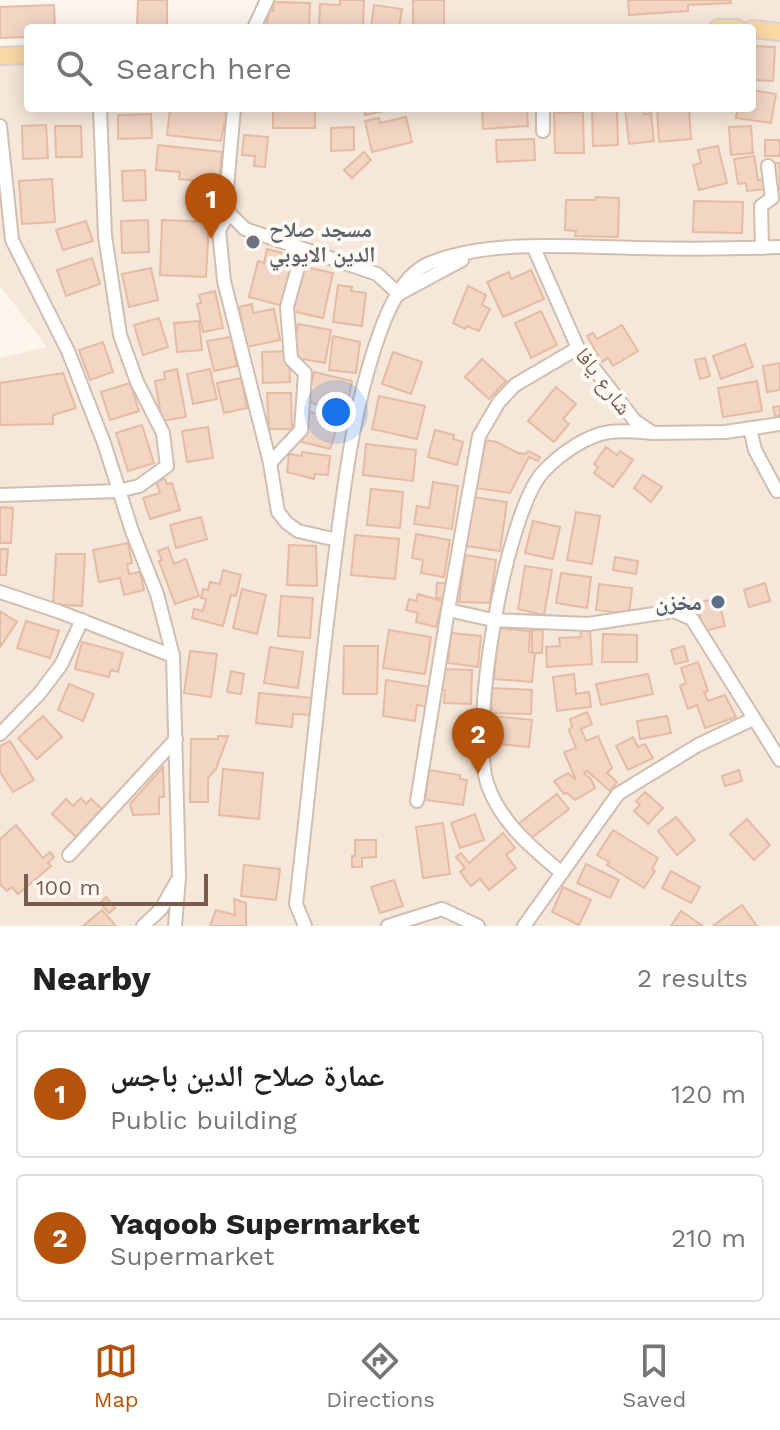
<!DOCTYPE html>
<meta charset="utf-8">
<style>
body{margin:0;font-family:"Work Sans","Noto Naskh Arabic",sans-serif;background:#f2f2f2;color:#222}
.scale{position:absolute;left:24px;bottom:20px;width:184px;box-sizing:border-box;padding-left:8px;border:4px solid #7a5c4d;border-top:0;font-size:22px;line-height:28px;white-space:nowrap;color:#7a5c4d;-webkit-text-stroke:6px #fffaf3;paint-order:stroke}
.you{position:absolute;left:336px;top:412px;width:28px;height:28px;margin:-20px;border:6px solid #fff;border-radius:50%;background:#1a73e8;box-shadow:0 0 0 12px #1a73e833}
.badge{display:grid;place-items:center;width:52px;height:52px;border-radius:50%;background:#b45309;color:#fff;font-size:26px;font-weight:700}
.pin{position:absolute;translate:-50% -66px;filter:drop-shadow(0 2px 4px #0008)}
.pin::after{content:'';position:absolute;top:42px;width:28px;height:24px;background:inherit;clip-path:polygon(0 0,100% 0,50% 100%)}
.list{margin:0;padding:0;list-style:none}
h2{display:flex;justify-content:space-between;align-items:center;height:104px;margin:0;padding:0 32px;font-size:34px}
h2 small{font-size:26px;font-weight:400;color:#767676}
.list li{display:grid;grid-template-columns:52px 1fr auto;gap:24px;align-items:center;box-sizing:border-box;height:128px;margin:0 16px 16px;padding:0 16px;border:2px solid #e0e0e0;border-radius:8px}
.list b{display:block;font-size:30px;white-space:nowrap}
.list p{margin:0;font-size:26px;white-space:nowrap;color:#767676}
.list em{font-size:26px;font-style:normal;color:#767676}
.icon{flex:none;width:44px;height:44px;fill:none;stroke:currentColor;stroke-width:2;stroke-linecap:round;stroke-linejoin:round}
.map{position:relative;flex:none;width:780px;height:926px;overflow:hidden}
.search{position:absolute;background:#fff;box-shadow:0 4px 20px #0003;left:24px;right:24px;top:24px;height:88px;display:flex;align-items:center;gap:20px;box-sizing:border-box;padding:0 28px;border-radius:8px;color:#767676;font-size:30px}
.sheet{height:392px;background:#fff}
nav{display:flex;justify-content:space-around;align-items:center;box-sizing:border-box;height:112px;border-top:2px solid #e0e0e0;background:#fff;font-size:22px;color:#767676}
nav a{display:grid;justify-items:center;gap:4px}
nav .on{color:#b45309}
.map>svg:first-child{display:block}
.residential{fill:#f5e8da}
.building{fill:#f3d5c3;stroke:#e6bba3;stroke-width:2}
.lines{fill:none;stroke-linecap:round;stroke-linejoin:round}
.minor-casing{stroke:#d1beb0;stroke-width:16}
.major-casing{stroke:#dad1cd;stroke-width:20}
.minor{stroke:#fff;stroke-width:12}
.major{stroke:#fbd9a5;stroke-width:16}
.worship-dot{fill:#6b7280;stroke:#fffaf3;stroke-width:3}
.service-dot{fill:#5c6f8a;stroke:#fffaf3;stroke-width:3}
.labels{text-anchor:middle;stroke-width:8;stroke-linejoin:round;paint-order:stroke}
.worship-label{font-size:22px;font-weight:bold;fill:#5b616d;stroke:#fffaf3;text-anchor:start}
.street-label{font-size:22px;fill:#7a5c4d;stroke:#fffaf3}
.service-label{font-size:22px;font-weight:bold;fill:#4e5e75;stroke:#fffaf3;text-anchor:end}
</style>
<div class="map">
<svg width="780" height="926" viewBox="0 0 780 926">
<rect width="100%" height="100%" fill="#fdf6ec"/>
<polygon class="residential" points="257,0 780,0 780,926 0,926 0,358 47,347 0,286 0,49 28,49 28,108 752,108 752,28 249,28"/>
<g class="building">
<polygon points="138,0 167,0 167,28 137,28"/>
<polygon points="340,0 364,0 363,28 319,28 320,4 340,5"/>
<rect x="413" y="0" width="31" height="28"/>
<polygon points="628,0 730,0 731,3 688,5 688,11 629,15"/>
<polygon points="274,2 310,3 309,28 272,28 272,25 267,25 268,10 273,11"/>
<polygon points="54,5 55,28 28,28 28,37 0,38 0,7"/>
<polygon points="374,5 402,9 399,28 371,28"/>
<polygon points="752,46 775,47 773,81 752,80"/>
<polygon points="752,90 776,94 771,123 736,118 738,108 752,108"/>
<polygon points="170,108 230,108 228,125 224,124 221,141 167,135"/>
<rect x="273" y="108" width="42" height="20"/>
<polygon points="363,108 398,108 365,115"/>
<polygon points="482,108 535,108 535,110 527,111 528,126 483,129"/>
<polygon points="625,108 643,108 644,114 651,113 654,141 629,144"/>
<polygon points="657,108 689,108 691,139 659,142"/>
<polygon points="592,111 617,111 618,145 593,146"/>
<polygon points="583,112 584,153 555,153 554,113"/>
<polygon points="151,114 152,138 118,139 118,115"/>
<polygon points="406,117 412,142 372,152 365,121 379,118 380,123"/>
<polygon points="46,125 48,158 23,159 22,126"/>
<polygon points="55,126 81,126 82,157 56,157"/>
<polygon points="751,126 753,153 731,155 729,127"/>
<polygon points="354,127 354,150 331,151 331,128"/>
<polygon points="244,135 268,137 265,167 254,166 255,156 242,155"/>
<polygon points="534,139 535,160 497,162 496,140"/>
<rect x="765" y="140" width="15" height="16"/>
<polygon points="158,145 222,152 219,183 179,179 180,172 156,170"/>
<polygon points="718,146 727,183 699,190 693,165 701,163 698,150"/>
<polygon points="364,152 371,160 352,178 344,170"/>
<polygon points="754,156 758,180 765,179 766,189 747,191 746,183 738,184 734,159"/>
<polygon points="775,163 780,163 780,189 775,190"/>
<polygon points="145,170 146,200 123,201 122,171"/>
<polygon points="52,179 55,222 22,224 19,181"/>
<polygon points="596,197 619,198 618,237 575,236 576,231 565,230 566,200 595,200"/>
<polygon points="694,201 743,202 742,233 693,232"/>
<polygon points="148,220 149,252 122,253 121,221"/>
<polygon points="162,220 209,222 206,277 160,275"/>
<polygon points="86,221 93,241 63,250 56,230"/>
<polygon points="267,249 283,253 281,262 293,265 283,306 249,297 258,261 264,263"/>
<polygon points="92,258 100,284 66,296 57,270"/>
<polygon points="301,266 333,273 323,318 291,311"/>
<polygon points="151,268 158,300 129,307 122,274"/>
<polygon points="531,270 544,299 503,317 487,282 509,272 511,279"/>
<polygon points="338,285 352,287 351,291 366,293 362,326 333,322"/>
<polygon points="468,286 486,295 482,305 490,309 479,331 467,326 465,329 453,323"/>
<polygon points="215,291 223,328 203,332 197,304 201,303 199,295"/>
<polygon points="252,304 253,313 274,309 280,340 247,347 239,307"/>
<polygon points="541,311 557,345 531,358 515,323"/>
<polygon points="159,318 168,347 143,355 134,325"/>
<polygon points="199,321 202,350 177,352 174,323"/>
<polygon points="298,324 331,330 325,363 292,357"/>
<polygon points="622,325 638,351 613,366 608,358 602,362 587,336 593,333 597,339"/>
<polygon points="333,336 360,342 356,373 329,370"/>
<polygon points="231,337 237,366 214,371 207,341"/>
<polygon points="103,342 113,372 90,380 79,350"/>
<polygon points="745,344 753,367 721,379 713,356"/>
<polygon points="289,351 290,382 263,383 262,352"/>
<polygon points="393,352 422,362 411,394 382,384"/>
<polygon points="705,358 710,376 700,379 695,360"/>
<polygon points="482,359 506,381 489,399 465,377"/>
<polygon points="780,363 780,390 767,392 763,366"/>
<polygon points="177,369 186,417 162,421 155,381 165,379 164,372"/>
<polygon points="210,369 217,399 193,404 187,374"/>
<polygon points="314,372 352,381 346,411 307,402"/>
<polygon points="63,373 76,408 53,415 53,424 0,425 0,383"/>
<polygon points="241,378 247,408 224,413 217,383"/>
<polygon points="757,381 762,411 723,417 718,388"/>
<polygon points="130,383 139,411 110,420 101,392"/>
<polygon points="556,387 576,404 563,419 569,424 554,442 528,421"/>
<polygon points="267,393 291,393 292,429 269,429"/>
<polygon points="379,396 425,406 417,439 372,429"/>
<polygon points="780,406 780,415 775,416 773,407"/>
<polygon points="309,412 340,419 330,449 302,442"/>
<polygon points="142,425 154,463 128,471 116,433"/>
<polygon points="208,427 213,458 187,462 182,431"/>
<polygon points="435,430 454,435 453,439 463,442 457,465 428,457"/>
<polygon points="486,440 497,442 518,453 526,454 528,451 540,457 538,461 529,457 510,493 476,488"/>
<polygon points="366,444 416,450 413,481 363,475"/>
<polygon points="606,447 617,455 620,451 633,460 613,487 594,473 598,467 594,464"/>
<polygon points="302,452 330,456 328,475 315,474 314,479 287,472 289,454 302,456"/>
<polygon points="643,475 662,487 651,502 634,488"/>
<polygon points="165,479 167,484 172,483 180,510 150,519 143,498 160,493 156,482"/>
<polygon points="433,482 458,486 452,529 414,524 417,506 429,508"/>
<polygon points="371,489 403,492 400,528 367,525"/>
<polygon points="473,497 507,502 500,551 466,546"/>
<polygon points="0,507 13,508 11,543 0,543"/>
<polygon points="576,512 600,516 592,564 567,560"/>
<polygon points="201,517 207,539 176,548 170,525"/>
<polygon points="533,521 560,527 553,559 525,553"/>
<polygon points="416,534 450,540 444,577 421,573 423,560 412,558"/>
<polygon points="355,535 399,539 395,579 351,575"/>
<polygon points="128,543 132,563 127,564 129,574 140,572 144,590 124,595 120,578 99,582 93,550"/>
<polygon points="289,545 316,546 317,586 287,585"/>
<polygon points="168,547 174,564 186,559 199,596 175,604 159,561 162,560 158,551"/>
<polygon points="0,549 8,549 6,575 0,575"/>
<polygon points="56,554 85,554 82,606 53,604"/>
<polygon points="465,555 496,560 490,603 459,602"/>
<polygon points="615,557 638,561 636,574 613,570"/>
<polygon points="525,566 552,570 544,615 518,609"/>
<polygon points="223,570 241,575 236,596 231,595 223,626 192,618 194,609 203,611 206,599 201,598 203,589 208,590 210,582 220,584"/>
<polygon points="561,573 591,577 587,608 556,603"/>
<polygon points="437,583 446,583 446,598 436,598"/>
<polygon points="765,583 770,601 749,607 744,590"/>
<polygon points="599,584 632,588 629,614 596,610"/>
<polygon points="242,589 266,595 257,634 233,628"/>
<polygon points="418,594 443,601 436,627 416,622 418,613 406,610 409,599 416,601"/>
<polygon points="281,596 313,598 310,638 278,636"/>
<polygon points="718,598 725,626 704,631 697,603"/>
<polygon points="0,611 17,622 0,647"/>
<polygon points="26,621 59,631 50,658 17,648"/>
<polygon points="498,628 530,631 529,652 535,653 532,682 494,679"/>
<polygon points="580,629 590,629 592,664 547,667 546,647 560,646 559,638 581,637"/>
<polygon points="389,630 431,637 425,674 383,668"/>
<polygon points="532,630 543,630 542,653 532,653"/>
<polygon points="451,633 481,636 478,667 448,663"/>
<polygon points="603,634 637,635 637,662 602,662"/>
<polygon points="82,642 123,653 118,672 111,670 109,677 75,669"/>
<polygon points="344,646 378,646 377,694 343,694"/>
<polygon points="684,646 688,661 675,664 671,650"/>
<polygon points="270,647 303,652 298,688 264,683"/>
<polygon points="190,651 217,654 211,697 184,693"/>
<polygon points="698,662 708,691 704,692 708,701 725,695 736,717 705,728 697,705 688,709 680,686 686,683 681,668"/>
<polygon points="442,669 472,670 471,704 444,703 445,690 441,690"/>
<polygon points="231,671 244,674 241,694 227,692"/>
<polygon points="574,674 576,694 589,692 591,707 557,711 553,677"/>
<polygon points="648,674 653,694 601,705 596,684"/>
<polygon points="386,680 430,687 427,707 417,705 415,721 383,716"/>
<polygon points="69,684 94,694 83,721 58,710"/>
<polygon points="492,688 532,690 531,714 491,713"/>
<polygon points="259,693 313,698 311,715 293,714 292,727 256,723"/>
<polygon points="587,712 592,724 581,729 586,741 598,736 612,768 607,773 617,782 610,791 587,771 584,773 591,779 595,788 575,800 567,793 564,794 554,781 568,773 576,780 564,752 576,748 569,730 572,726 570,719"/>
<polygon points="43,716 62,737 37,759 18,738"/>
<polygon points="492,716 532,720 529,747 489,743"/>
<polygon points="667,716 671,733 640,739 637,721"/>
<polygon points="218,736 228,736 216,769 208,778 208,802 190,802 191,739 218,739"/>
<polygon points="633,737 638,747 645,744 653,758 628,770 616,746"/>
<polygon points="10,741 34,780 13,792 0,772 0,746"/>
<polygon points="163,767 164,797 159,797 159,814 133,815 130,804"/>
<polygon points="223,769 263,773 259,819 219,815"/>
<polygon points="429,770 460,775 460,779 467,780 463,805 425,800"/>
<polygon points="739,770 742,781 725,786 722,776"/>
<polygon points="645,792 663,808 648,824 634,811 640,805 636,801"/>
<polygon points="557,794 569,809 530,839 518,824"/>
<polygon points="81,798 86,804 91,799 102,809 76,837 52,814 66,799 73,806"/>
<polygon points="475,814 484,840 460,848 451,823"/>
<polygon points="676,817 695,840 677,855 658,831"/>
<polygon points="747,819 770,845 754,860 730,834"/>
<polygon points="443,823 450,874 423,878 416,827"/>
<polygon points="16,825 43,858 50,852 54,857 48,863 51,866 18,894 12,887 7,891 0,884 0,839"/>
<polygon points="613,830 658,858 652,869 655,871 644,888 607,865 609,862 597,855"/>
<polygon points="503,833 515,848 506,855 516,868 489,890 480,879 471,886 460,872 465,868 456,857 461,853 469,863"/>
<polygon points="355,840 376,840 376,857 362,858 362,867 352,867 352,856 355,856"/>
<polygon points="586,864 619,880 610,898 577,883"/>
<polygon points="244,865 280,869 276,900 241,896"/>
<polygon points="671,871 700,887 691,903 662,888"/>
<polygon points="394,880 403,906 380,913 371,887"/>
<polygon points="563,887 591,900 579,925 552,912"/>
<polygon points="106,897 115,908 109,913 100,903"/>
<polygon points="234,899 246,903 246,926 210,926 216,910 235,915"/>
<polygon points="742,905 757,926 715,926 714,925"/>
<polygon points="102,910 116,926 83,926"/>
<polygon points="681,911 703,926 671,926"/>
</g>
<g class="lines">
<defs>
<g id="minor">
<polyline points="254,28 267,0"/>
<polyline points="234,108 226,199 229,213 245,229 377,274 399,294"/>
<polyline points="543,108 543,131"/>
<polyline points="0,126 12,240 68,351 104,443 132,531 157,594 173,656"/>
<polyline points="229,213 219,230 224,281 270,463 278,512 287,523 298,531 337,540"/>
<polyline points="534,248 578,348 635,421 653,433 725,432 780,424"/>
<polyline points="762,248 761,206 772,198 768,166"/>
<polyline points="399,294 462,260"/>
<polyline points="578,348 515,385 499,402 479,436 448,610 493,620 588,624 674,611 692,619 780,760"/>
<polyline points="750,428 755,450 777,491 780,490"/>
<polyline points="270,463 301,430 305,373 291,359 287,307 303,249"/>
<polyline points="0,495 118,491 139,486 167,466 163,433 137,382 120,335 105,236 100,108"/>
<polyline points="0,592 60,612 173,656 179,877 175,926"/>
<polyline points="0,734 39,694 61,665 82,620"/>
<polyline points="417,801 448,610"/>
<polyline points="69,855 176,739"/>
<path d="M562,873C532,848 502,824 488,786C468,732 505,514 543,472C559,455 586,435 610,432C624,430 639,432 653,433"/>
<polyline points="143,926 161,909 177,881"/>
<path d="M305,926L296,904C309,793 319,683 333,573C343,493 352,411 379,335C388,309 403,274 430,263C490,239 572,247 635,248C683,249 731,249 780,247"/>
<polyline points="388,926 442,909 478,926"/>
<polyline points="524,926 618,794 698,745 753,719"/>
</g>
<g id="major">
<polyline points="718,28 737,28"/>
<polyline points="752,29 780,32"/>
<polyline points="0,56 28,55"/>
</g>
</defs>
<use href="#minor" class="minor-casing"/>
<use href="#major" class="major-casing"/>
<use href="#minor" class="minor"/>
<use href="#major" class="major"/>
</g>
<circle class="worship-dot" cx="253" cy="242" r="8"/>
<circle class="service-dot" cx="718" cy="602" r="8"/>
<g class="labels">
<g class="worship-label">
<text x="269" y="237">مسجد صلاح<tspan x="269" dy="25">الدين الايوبي</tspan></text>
</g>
<g class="street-label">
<text transform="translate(604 381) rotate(53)" y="8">شارع يافا</text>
</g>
<g class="service-label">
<text x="702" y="610">مخزن</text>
</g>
</g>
</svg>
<div class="scale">100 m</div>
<div class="you"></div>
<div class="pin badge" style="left:211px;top:239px">1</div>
<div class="pin badge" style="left:478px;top:774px">2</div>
<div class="search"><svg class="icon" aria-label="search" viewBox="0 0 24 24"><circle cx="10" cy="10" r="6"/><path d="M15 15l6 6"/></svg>Search here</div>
</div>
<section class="sheet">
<h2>Nearby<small>2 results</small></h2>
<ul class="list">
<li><span class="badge">1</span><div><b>عمارة صلاح الدين باجس</b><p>Public building</p></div><em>120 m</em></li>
<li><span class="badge">2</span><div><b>Yaqoob Supermarket</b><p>Supermarket</p></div><em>210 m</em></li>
</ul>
</section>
<nav>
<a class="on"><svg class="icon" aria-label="map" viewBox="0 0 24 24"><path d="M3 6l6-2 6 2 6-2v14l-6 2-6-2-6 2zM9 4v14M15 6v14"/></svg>Map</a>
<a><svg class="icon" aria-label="directions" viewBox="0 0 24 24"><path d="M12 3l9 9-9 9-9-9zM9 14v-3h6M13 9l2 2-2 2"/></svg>Directions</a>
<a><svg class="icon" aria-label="saved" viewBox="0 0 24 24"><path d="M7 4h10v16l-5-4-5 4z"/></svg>Saved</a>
</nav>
